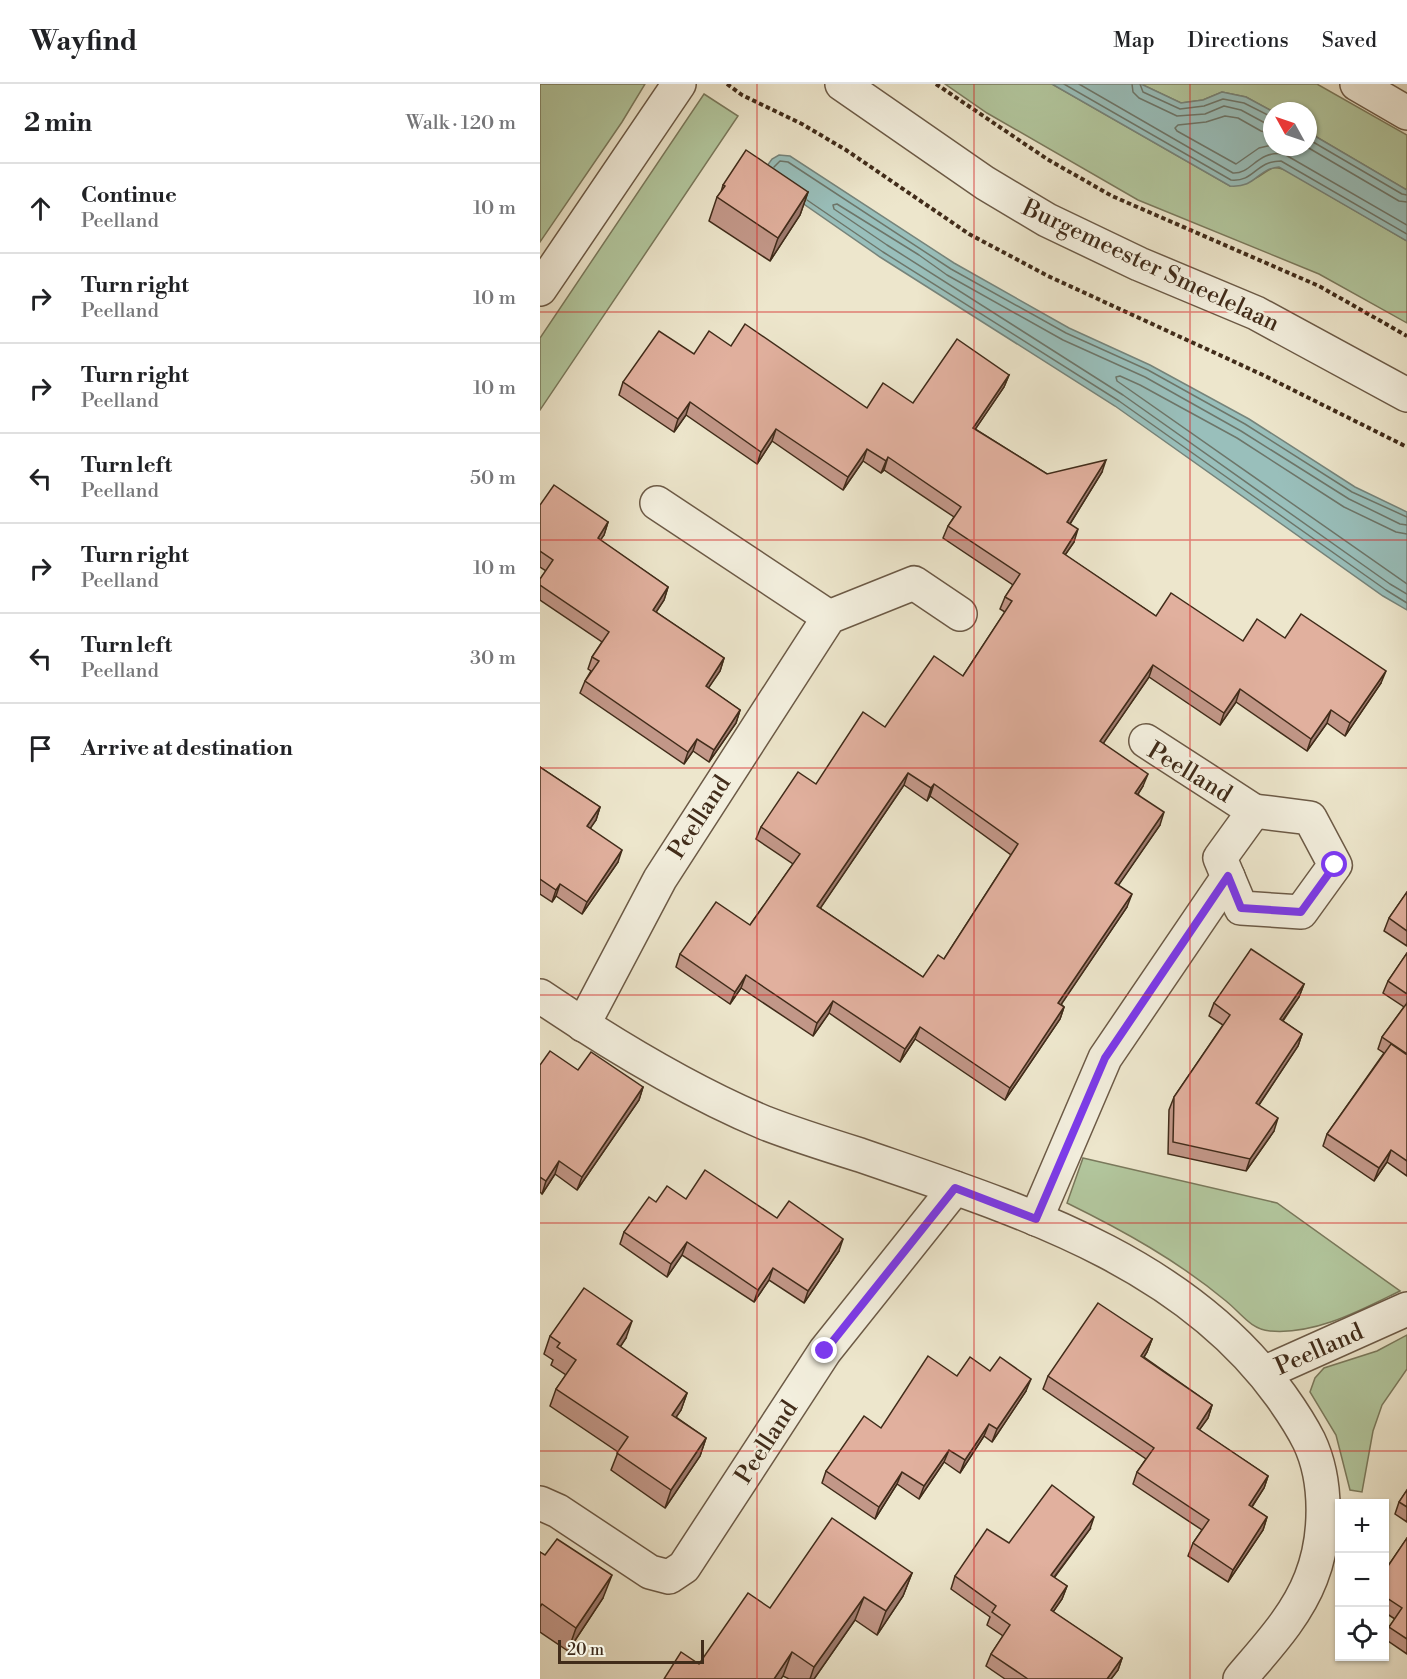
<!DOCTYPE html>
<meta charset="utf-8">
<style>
body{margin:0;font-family:"Libre Bodoni",serif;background:#f2f2f2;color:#202124}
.controls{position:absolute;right:18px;bottom:18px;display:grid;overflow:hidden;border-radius:0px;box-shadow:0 2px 4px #0004}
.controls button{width:54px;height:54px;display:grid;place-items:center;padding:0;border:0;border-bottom:2px solid #e0e0e0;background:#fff;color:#202124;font:30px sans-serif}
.compass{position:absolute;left:723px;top:18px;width:54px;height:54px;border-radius:50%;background:#fff;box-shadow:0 2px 4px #0004;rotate:310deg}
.scale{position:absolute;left:18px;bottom:15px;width:146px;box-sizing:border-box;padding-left:6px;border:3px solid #412c1a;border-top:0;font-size:16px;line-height:21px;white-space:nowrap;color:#412c1a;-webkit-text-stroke:4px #f3efde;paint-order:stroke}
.stop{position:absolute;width:18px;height:18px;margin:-14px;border:4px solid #7c3aed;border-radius:50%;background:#fff}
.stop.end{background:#7c3aed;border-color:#fff;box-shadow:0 2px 6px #0008}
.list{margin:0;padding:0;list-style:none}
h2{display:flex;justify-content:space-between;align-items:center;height:78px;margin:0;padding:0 24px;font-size:26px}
h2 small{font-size:20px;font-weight:400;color:#757577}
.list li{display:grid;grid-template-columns:39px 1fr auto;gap:18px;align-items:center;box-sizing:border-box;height:90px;padding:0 24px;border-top:2px solid #e0e0e0}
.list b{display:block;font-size:22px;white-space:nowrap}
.list p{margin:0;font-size:20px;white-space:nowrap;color:#757577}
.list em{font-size:20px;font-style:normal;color:#757577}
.icon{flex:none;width:33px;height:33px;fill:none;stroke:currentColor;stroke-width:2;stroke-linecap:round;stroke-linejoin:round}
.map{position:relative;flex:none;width:867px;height:1595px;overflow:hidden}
header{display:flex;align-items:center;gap:36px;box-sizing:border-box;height:84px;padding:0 30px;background:#fff;border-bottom:2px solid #e0e0e0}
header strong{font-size:28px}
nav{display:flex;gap:33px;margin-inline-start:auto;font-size:21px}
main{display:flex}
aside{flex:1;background:#fff}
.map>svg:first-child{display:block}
.green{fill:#b2c69d;stroke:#7a795c;stroke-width:1.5}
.water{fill:#99bfbb;stroke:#76847b;stroke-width:1.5}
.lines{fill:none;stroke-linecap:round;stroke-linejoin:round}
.shore{stroke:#6d766a;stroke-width:1.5}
.minor-casing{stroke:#6c5a46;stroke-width:36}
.path{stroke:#412c1a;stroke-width:4;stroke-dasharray:4.5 3;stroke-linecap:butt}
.minor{stroke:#f3efde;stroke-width:33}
.wall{fill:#c29788;stroke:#412c1a;stroke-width:1.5;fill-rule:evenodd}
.shaded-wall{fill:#9e7b6f;stroke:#412c1a;stroke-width:1.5}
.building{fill:#e1b09e;stroke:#412c1a;stroke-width:1.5;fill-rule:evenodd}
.route{stroke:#7c3aed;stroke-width:8}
.grid{fill:none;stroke:#d62828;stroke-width:1.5;stroke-opacity:0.55}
.labels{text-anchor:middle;stroke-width:5;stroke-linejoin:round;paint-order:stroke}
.street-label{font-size:24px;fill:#412c1a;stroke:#f3efde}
</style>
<header>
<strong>Wayfind</strong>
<nav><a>Map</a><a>Directions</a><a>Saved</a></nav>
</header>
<main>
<aside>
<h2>2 min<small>Walk · 120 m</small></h2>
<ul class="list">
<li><svg class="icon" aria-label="ahead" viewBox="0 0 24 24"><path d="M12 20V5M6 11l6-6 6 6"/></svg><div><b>Continue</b><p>Peelland</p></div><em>10 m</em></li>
<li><svg class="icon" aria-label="right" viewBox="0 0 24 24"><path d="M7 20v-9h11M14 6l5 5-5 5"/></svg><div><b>Turn right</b><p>Peelland</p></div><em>10 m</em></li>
<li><svg class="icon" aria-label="right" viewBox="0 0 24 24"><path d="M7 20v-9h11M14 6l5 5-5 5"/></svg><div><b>Turn right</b><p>Peelland</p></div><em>10 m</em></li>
<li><svg class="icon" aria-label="left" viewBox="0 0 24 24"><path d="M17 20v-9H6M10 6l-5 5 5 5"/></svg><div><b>Turn left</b><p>Peelland</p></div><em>50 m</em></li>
<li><svg class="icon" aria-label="right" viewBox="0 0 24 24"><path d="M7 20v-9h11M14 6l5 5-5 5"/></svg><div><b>Turn right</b><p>Peelland</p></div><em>10 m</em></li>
<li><svg class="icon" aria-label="left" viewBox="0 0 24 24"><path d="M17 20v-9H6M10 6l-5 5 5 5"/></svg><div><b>Turn left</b><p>Peelland</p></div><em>30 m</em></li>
<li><svg class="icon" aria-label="arrive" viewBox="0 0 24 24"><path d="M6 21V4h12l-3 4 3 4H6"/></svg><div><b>Arrive at destination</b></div></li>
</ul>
</aside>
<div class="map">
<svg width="867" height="1595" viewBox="0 0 867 1595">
<rect width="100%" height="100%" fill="#ede6cc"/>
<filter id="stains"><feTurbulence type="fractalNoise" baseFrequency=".00333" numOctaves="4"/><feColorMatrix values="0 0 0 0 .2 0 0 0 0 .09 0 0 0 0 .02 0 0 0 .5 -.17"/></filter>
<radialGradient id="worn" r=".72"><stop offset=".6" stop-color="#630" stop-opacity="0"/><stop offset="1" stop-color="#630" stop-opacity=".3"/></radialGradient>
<g class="green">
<polygon points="0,0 105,0 82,38 0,158"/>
<path d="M405,0H512L690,102C698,100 707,99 714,95C730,88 729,78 749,88L867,157V239L779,190L598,116L447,29Z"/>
<polygon points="601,0 777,0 867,51 867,106 768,48 768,27 732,27 706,13 682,8 663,16 641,19"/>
<polygon points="164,10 198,32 0,326 0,254"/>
<path d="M543,1074L737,1119L860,1207C821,1226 776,1251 730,1247C710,1245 701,1229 686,1217C638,1177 584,1147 527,1119Z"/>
<polygon points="867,1251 867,1285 842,1321 833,1347 822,1408 810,1406 796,1351 770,1308 775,1294 784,1284 837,1267"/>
</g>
<g class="water">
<path d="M512,0H601L641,19L663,16L682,8L706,13L732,27V63H768V48L867,106V157L739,83C716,85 717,104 690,102Z"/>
<polygon points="239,71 250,72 414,179 529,244 610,281 709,335 815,403 867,428 867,526 843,512 575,322 340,173 232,98 224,86 232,75"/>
</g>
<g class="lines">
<g class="shore">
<path d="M524,0L691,96C715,98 715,77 741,77L867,150"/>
<path d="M539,0L693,89C712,90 717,66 744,70L867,141"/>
<polyline points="592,0 593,8 599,14 637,32 665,30 684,22 701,26 725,39 732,41"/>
<polyline points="600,0 603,8 640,25 664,22 683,15 704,19 732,33"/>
<polyline points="732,50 721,47 698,34 685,32 666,38 638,41 635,44 637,47 696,80 719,64 732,61"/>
<polyline points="768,55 862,110 867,111"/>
<polyline points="767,63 859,117 867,118"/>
<polyline points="234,83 240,77 248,78 411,185 526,249 608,286 705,340 812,408 867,433"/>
<polyline points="267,116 343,168 579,317 846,506 867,519"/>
<polyline points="867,441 860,440 809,415 701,347 605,293 523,256 407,191 379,171 297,120 293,121 294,125 347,161 583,311 850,500 867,510"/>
<polyline points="867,450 856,448 804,423 697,354 600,301 580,292 576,293 577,297 867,500"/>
</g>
<defs>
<g id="minor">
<polyline points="302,0 445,99 507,136 599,180 716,229 867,311"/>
<polyline points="817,0 867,29"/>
<polyline points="0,205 139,0"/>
<polyline points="117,419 289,533"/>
<polyline points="688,793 701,824 761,828 795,781 770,734 714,727"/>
<path d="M0,912C71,960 146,1006 225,1039C256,1051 288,1061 320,1071C473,1124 642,1174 741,1312C751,1326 761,1341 769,1357C788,1397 787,1453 771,1494C756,1533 726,1564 700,1595"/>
<polyline points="43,941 120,795 289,533 374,499 420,530"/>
<polyline points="496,1135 565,974 688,793 680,774 714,727 606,657"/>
<polyline points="724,1289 867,1225"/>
<polyline points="0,1419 18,1427 110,1488 129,1493 144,1483 285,1267 415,1104"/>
</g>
</defs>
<use href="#minor" class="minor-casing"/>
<g class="path">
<polyline points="187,0 202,11 262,40 306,66 429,150 508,192 723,291 867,363"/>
<polyline points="396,0 507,75 572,112 779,202 867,252"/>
</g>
<use href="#minor" class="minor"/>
</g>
<g class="wall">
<polygon points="183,101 268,108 260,131 230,177 169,137 177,113 181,108"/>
<path d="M191,262L327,324L373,319L469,291L464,303L435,345L507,390L562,388L530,440L534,458L525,471L616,532L703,557L745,554L841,599L805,652L787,639L767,667L696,618L680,641L609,593L563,659L603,702L598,710L620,741L578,801L587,823L521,920L524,923L520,935L465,1016L375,955L360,978L289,929L273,952L201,904L190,920L136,883L140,870L210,841L253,780L216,755L221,743L276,700L345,643L423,592L465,528L460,525L465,513L473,501L403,454L408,442L414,433L344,386L341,389L323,377L303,406L232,357L217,380L146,331L134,348L79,311L83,298L154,270ZM364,701L387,717L390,712L471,771L404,875L383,893L280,824Z"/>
<polygon points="0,421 68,438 64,451 60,456 128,503 124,516 116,528 184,574 180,587 168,604 200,626 196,639 169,678 153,667 144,680 40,609 45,597 51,587 48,585 52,573 62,558 0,516 0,495 6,487 0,483"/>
<polygon points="0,683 60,723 56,736 50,744 78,778 42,830 16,812 12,818 0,810"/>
<polygon points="867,808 867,862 844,847 849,834"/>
<polygon points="867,869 867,1092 847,1078 834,1097 783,1062 787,1050 844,969 838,965 842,953 864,923 843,909 848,897"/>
<polygon points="764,900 759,913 743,937 762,950 758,962 719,1021 734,1047 706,1087 628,1070 629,1026 634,1013 683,941 669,932 674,919"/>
<polygon points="0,981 38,986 103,1003 99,1016 37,1106 15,1090 2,1110 0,1108"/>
<polygon points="146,1115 237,1134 299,1167 264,1219 229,1196 214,1218 142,1171 127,1193 80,1160 84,1148 116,1118"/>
<polygon points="10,1252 86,1254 80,1263 147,1309 141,1326 136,1333 166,1354 160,1372 125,1424 71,1386 78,1368 10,1322 16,1305 26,1291 11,1281 13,1276 4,1270"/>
<polygon points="612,1255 607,1268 604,1273 672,1321 668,1334 659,1346 728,1392 724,1404 712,1423 727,1433 723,1446 688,1498 648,1472 653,1459 662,1446 593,1400 597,1388 606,1375 503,1305 508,1292"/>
<polygon points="450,1287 486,1307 452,1358 444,1352 420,1389 404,1378 379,1415 357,1400 335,1435 282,1399 286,1387 341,1344 417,1292"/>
<polygon points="867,1406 867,1438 855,1430 859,1418"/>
<polygon points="550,1445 514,1494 527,1502 522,1515 513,1528 582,1574 578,1586 571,1595 465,1595 446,1582 451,1570 463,1552 447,1541 450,1533 411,1505 415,1492 469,1459"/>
<polygon points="867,1454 867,1570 845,1555 849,1543 855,1535 844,1528 844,1488"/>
<polygon points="0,1468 63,1514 28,1567 0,1548"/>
<polygon points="372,1489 363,1512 337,1551 315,1536 274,1595 249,1595 243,1592 230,1524"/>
</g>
<g class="shaded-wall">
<polygon points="268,108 260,131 230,177 238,154"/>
<polygon points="469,291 464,303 428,356 433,344"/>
<polygon points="150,318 146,331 134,348 138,335"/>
<polygon points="236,345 232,357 217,380 221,368"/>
<polygon points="327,365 323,377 303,406 308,393"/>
<polygon points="348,373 344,386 341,389 346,377"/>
<polygon points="566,376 562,388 523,451 527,438"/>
<polygon points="68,438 64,451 53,467 58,454"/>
<polygon points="538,445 534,458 518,481 523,469"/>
<polygon points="128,503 124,516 109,539 113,526"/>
<polygon points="184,574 180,587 161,615 166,602"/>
<polygon points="613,581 609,593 556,670 560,657"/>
<polygon points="846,587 841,599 805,652 810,639"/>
<polygon points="700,605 696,618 680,641 684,629"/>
<polygon points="200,626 196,639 169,678 174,666"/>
<polygon points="791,626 787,639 767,667 771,655"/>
<polygon points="157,655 153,667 144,680 148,668"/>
<polygon points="368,689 364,701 273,835 277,822"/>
<polygon points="608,690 603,702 591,721 595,709"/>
<polygon points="394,700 390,712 387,717 391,704"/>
<polygon points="60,723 56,736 43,755 47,742"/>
<polygon points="624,728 620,741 571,812 575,799"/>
<polygon points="82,766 78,778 42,830 47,818"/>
<polygon points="20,800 16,812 12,818 16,806"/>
<polygon points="592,810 587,823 514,931 518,919"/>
<polygon points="206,891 201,904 190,920 195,908"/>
<polygon points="764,900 759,913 735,947 740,935"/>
<polygon points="293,917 289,929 273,952 277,939"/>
<polygon points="524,923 520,935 465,1016 470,1004"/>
<polygon points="380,943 375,955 360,978 365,965"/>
<polygon points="762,950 758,962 712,1031 716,1019"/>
<polygon points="103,1003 99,1016 37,1106 42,1093"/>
<polygon points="738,1034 734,1047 706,1087 710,1075"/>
<polygon points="851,1066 847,1078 834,1097 839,1084"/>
<polygon points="19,1077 15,1090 2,1110 6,1097"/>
<polygon points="303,1155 299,1167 264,1219 268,1207"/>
<polygon points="147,1158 142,1171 127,1193 131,1180"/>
<polygon points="233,1184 229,1196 214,1218 218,1206"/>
<polygon points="92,1237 86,1254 70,1278 77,1260"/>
<polygon points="612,1255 607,1268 597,1284 601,1272"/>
<polygon points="491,1295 486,1307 452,1358 457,1345"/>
<polygon points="147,1309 141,1326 126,1348 132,1331"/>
<polygon points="672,1321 668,1334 652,1356 657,1344"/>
<polygon points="449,1340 444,1352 420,1389 425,1376"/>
<polygon points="166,1354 160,1372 125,1424 131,1406"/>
<polygon points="409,1366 404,1378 379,1415 384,1402"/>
<polygon points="362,1388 357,1400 335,1435 339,1423"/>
<polygon points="728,1392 724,1404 705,1433 709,1421"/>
<polygon points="554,1433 550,1445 506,1504 511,1491"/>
<polygon points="727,1433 723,1446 688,1498 693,1486"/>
<polygon points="372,1489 363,1512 337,1551 346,1527"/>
<polygon points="72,1491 63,1514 28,1567 36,1544"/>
<polygon points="527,1502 522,1515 506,1538 511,1526"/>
<polygon points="324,1513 315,1536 274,1595 270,1595 274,1583"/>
<polygon points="252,1568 243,1592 241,1595 234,1595"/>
<polygon points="582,1574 578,1586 571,1595 567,1595"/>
</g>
<g class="building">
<polygon points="206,66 268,108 238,154 177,113 185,102 183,101"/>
<path d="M205,240L327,324L343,299L373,319L417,255L469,291L433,344L507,390L566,376L527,438L538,445L523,469L616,532L631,509L703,557L717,535L745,554L761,530L846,587L810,639L791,626L771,655L700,605L684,629L613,581L560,657L608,690L595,709L624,728L575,799L592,810L518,919L524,923L470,1004L380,943L365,965L293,917L277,939L206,891L195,908L140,870L176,818L210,841L260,770L221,743L258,688L276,700L323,628L345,643L394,572L423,592L472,517L465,513L480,490L408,442L421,423L348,373L346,377L327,365L308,393L236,345L221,368L150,318L138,335L83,298L119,247L154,270L169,247L191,262ZM368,689L391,704L394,700L478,760L404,875L398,871L383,893L277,822Z"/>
<polygon points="14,401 68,438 58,454 128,503 113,526 184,574 166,602 200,626 174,666 157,655 148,668 45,597 59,577 52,573 69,548 0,501 0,495 13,476 0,467 0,421"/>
<polygon points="0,683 60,723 47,742 82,766 47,818 20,800 16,806 0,795"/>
<polygon points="867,808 867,847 849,834"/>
<polygon points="711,865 764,900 740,935 762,950 716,1019 738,1034 710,1075 633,1058 634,1013 690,931 674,919"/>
<polygon points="867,869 867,910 848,897"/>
<polygon points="867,919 867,970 842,953"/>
<polygon points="851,960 867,971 867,1077 851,1066 839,1084 787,1050"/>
<polygon points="10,967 38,986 51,968 103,1003 42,1093 19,1077 6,1097 0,1093 0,981"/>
<polygon points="165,1086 237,1134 249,1117 303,1155 268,1207 233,1184 218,1206 147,1158 131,1180 84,1148 109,1113 116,1118 127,1102 146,1115"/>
<polygon points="44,1204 92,1237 77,1260 147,1309 132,1331 166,1354 131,1406 77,1369 88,1353 16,1305 36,1276 17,1263 20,1259 10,1252"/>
<polygon points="558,1219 612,1255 601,1272 672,1321 657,1344 728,1392 709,1421 727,1433 693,1486 653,1459 669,1436 597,1388 614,1364 508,1292"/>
<polygon points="388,1272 417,1292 430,1273 450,1287 460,1273 491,1295 457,1345 449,1340 425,1376 409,1366 384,1402 362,1388 339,1423 286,1387 324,1332 341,1344"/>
<polygon points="512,1401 554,1433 511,1491 527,1502 511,1526 582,1574 567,1595 488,1595 451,1570 470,1541 452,1528 456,1522 415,1492 447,1445 469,1459"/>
<polygon points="867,1406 867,1423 859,1418"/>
<polygon points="292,1434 372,1489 346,1527 324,1513 274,1583 252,1568 234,1595 124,1595 141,1568 159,1580 208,1509 230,1524"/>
<polygon points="867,1454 867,1555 849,1543 862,1524 844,1512 844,1488"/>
<polygon points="17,1455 72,1491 36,1544 2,1520 0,1523 0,1468 5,1471"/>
</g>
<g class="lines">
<polyline class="route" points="285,1267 415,1104 496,1135 565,974 688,792 701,824 761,828 795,781"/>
</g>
<path class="grid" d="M217,0V1595M434,0V1595M650,0V1595M0,228H867M0,456H867M0,684H867M0,911H867M0,1139H867M0,1367H867"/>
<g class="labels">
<g class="street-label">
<text transform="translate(611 181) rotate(25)" y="8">Burgemeester Smeelelaan</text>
<text transform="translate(650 688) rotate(31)" y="8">Peelland</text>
<text transform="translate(159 733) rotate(-57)" y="8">Peelland</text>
<text transform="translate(779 1265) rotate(-24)" y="8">Peelland</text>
<text transform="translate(226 1358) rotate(-57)" y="8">Peelland</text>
</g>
</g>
<rect width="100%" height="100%" filter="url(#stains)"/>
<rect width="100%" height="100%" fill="url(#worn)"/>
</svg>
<div class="controls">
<button>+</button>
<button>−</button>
<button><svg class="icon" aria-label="locate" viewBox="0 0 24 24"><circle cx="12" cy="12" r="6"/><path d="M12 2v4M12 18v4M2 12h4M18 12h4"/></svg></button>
</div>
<svg class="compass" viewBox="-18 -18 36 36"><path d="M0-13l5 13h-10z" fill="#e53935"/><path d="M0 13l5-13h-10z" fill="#757577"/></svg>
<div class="scale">20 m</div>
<div class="stop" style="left:795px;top:781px"></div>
<div class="stop end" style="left:285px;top:1267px"></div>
</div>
</main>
